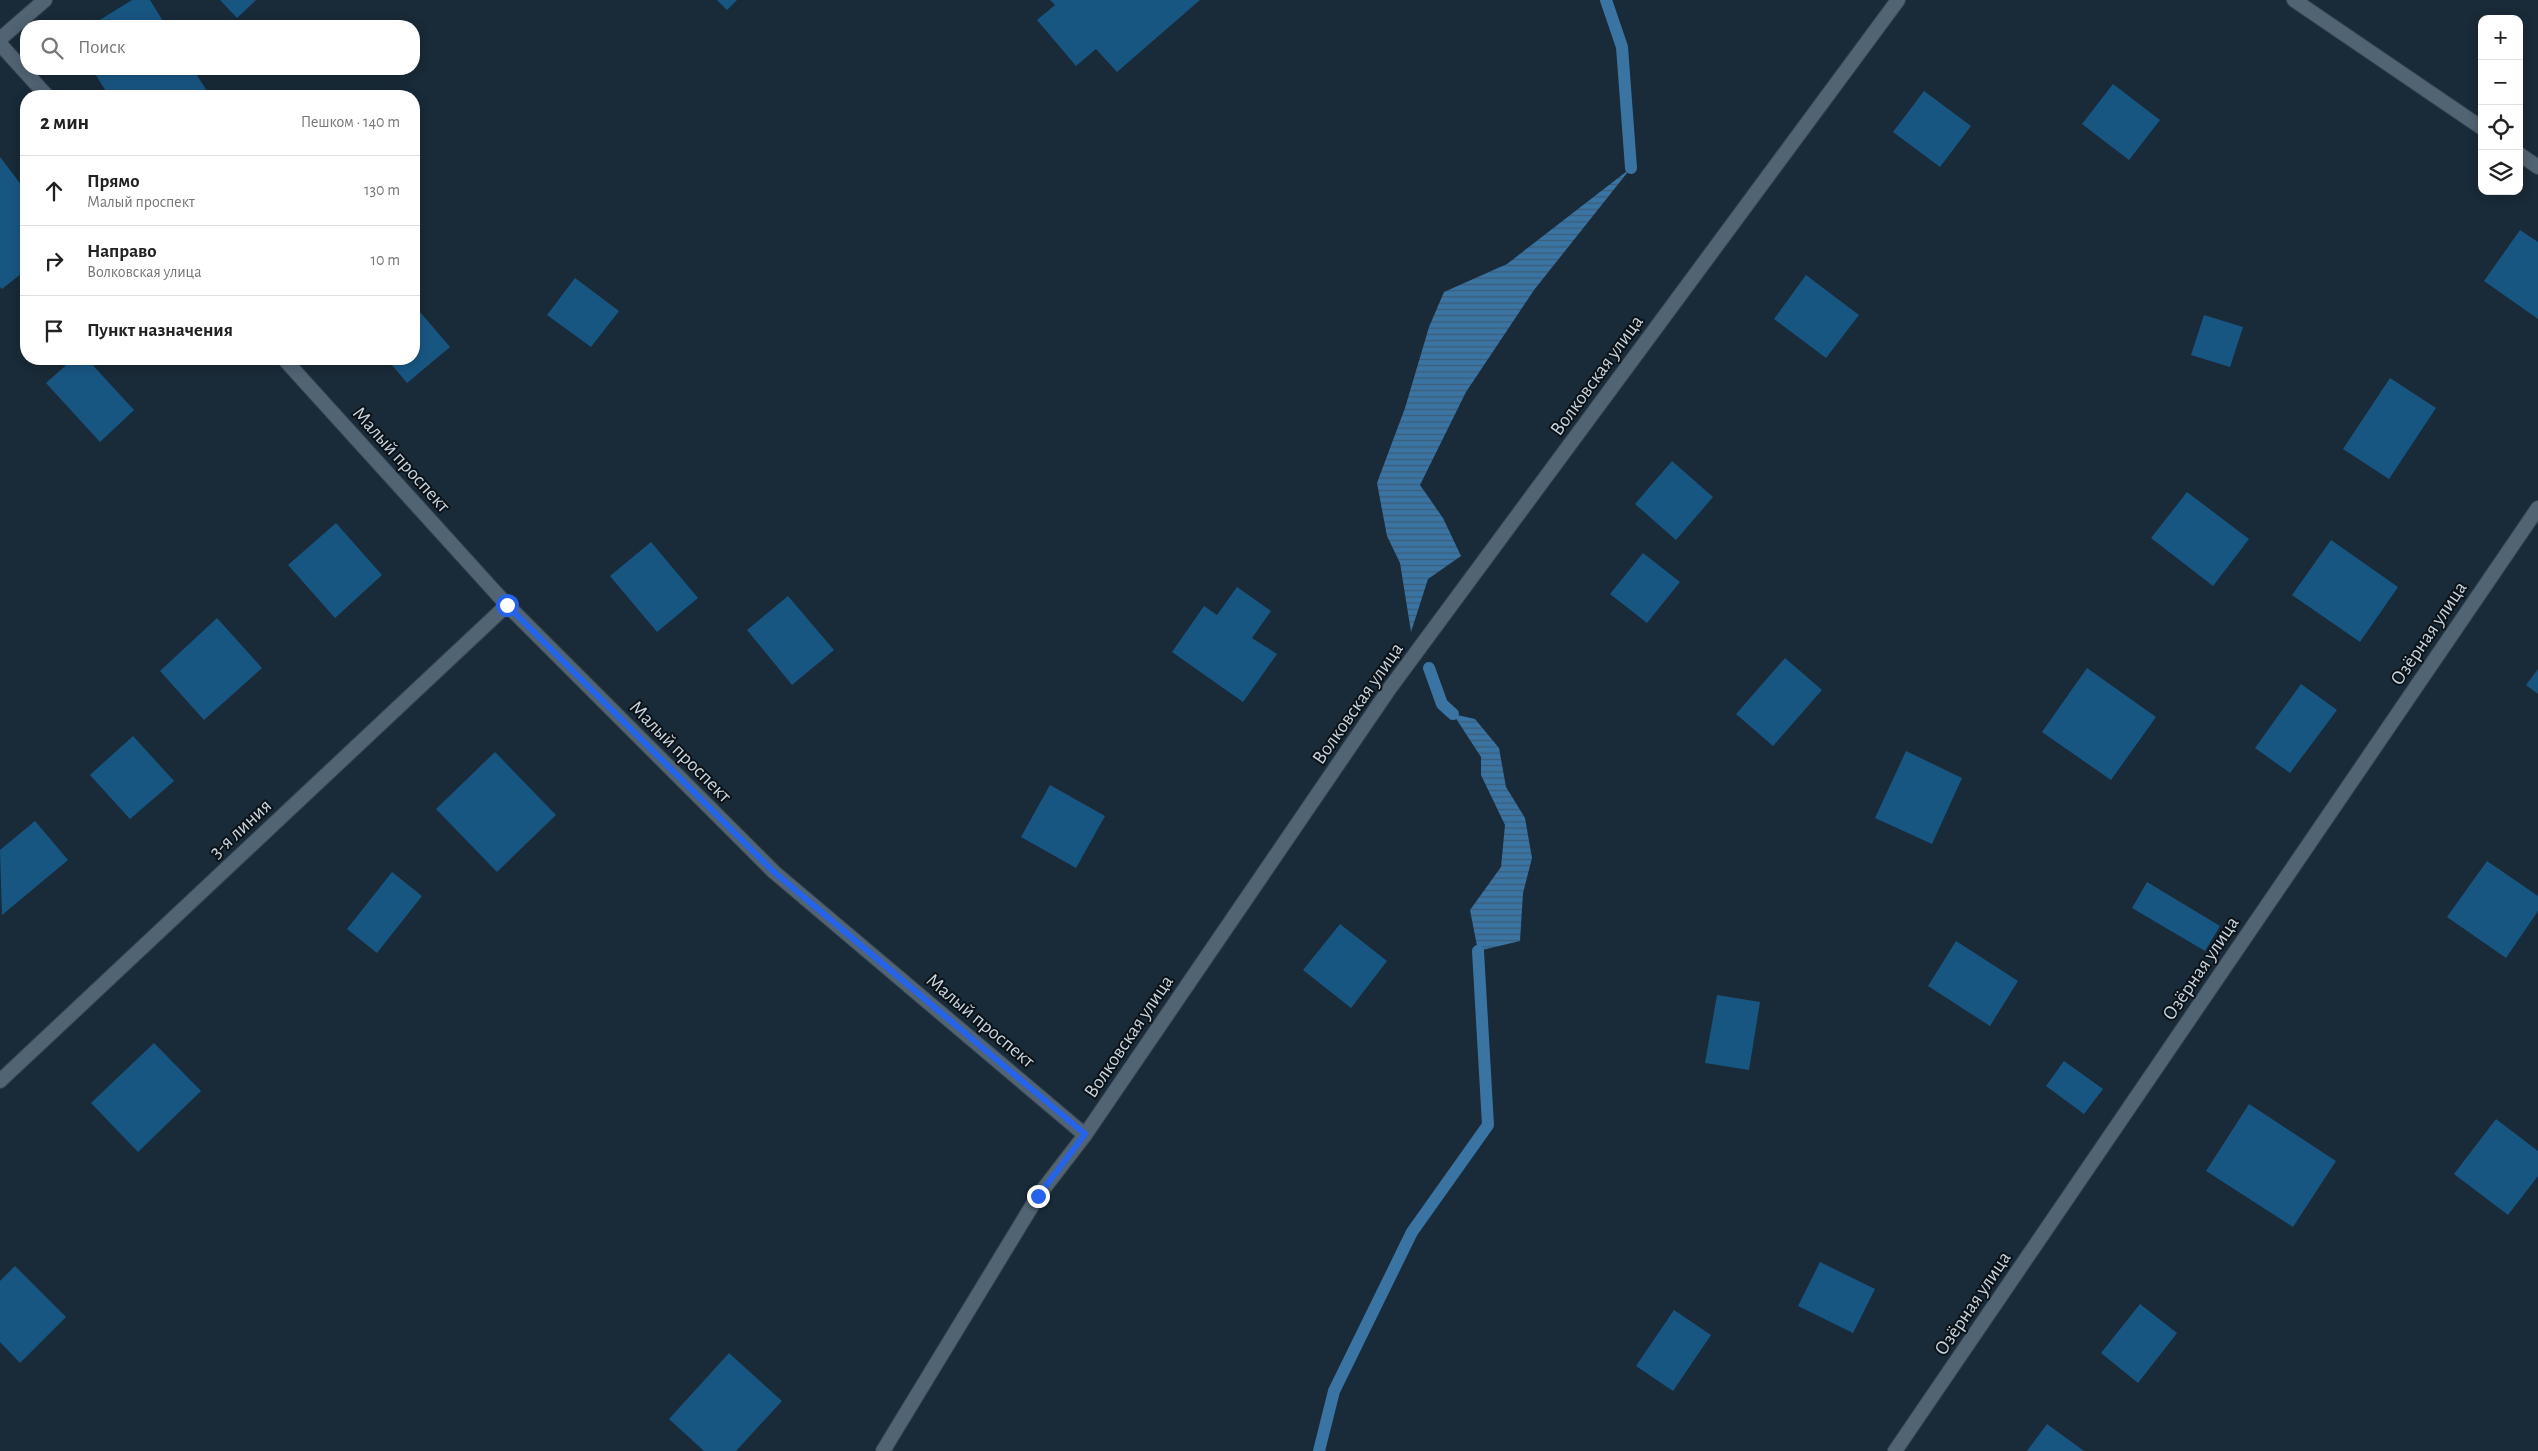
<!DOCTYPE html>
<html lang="ru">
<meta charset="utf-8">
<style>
body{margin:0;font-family:"Alegreya Sans",sans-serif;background:#f2f2f2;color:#222}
.controls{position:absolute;right:15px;top:15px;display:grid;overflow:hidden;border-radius:10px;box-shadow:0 2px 12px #0003}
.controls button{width:45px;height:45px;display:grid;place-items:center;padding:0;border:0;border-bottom:1px solid #e0e0e0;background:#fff;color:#222;font:25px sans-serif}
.stop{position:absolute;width:15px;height:15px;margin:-11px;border:4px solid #2563eb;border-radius:50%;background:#fff}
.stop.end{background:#2563eb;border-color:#fff;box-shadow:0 1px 5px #0008}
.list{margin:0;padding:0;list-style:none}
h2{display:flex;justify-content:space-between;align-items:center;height:65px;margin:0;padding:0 20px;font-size:21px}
h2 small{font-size:16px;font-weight:400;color:#767676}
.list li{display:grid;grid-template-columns:32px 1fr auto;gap:15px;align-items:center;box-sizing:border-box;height:70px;padding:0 20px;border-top:1px solid #e0e0e0}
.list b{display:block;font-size:19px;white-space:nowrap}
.list p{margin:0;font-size:16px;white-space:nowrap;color:#767676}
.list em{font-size:16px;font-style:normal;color:#767676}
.icon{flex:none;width:28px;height:28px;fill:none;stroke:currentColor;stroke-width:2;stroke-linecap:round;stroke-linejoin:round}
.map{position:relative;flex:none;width:2538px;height:1451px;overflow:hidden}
.search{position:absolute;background:#fff;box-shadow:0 2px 12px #0003;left:20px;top:20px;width:400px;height:55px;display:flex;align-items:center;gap:12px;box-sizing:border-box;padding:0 18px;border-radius:20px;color:#767676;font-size:19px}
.panel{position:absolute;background:#fff;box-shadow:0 2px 12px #0003;left:20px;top:90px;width:400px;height:275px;border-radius:20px}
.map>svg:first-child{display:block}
.water{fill:url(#water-rules)}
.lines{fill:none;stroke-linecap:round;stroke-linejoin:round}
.stream{stroke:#3a74a2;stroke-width:12}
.building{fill:#185682}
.minor-casing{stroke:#374450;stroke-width:16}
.minor{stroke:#516474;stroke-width:14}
.route{stroke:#2563eb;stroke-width:6}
.labels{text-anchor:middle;stroke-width:4;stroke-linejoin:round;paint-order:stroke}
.street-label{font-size:20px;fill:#c8d3dc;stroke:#0b1218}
</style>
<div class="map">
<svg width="2538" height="1451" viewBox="0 0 2538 1451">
<defs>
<pattern id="water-rules" width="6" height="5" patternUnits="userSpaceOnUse" patternTransform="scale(1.25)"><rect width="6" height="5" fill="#3a74a2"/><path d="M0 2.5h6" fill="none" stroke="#3b5c77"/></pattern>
</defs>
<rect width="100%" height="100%" fill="#192a38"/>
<g class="water">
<polygon points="1631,168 1534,290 1466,392 1420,485 1443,518 1461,556 1428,579 1411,632 1400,563 1387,536 1377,483 1405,408 1429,327 1444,292 1507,264"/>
<polygon points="1453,714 1475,719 1499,748 1506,787 1525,818 1532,858 1523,893 1520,941 1478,951 1470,910 1501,867 1505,825 1481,775 1481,757"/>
</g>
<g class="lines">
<g class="stream">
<polyline points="1606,0 1622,47 1631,168"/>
<polyline points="1429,668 1442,704 1453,714"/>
<polyline points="1319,1451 1334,1391 1412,1232 1488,1125 1478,951"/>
</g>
</g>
<g class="building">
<polygon points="132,0 150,0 166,26 90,26"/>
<polygon points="220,0 256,0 237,18"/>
<polygon points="717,0 737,0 727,10"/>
<polygon points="1050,0 1200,0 1117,72 1096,49 1076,66 1037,20 1055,5"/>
<polygon points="92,69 193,69 207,91 199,96 109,96"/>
<polygon points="2113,84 2160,120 2129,160 2082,124"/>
<polygon points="1924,91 1971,126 1940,167 1893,132"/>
<polygon points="0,157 26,191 26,270 2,289 0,287"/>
<polygon points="2520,230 2538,242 2538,319 2484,281"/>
<polygon points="1806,275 1859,315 1826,358 1774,319"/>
<polygon points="575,278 619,311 591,347 547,315"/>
<polygon points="414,305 450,347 407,383 387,359 414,359"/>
<polygon points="2204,315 2243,327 2230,367 2191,355"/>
<polygon points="73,359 87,359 134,410 100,442 46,383"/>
<polygon points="2390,378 2436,408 2389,479 2343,449"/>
<polygon points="1672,461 1713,497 1676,540 1635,504"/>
<polygon points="2187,492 2249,539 2213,586 2151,538"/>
<polygon points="336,523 382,575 335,618 288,565"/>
<polygon points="2331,540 2398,587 2360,642 2292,595"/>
<polygon points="651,542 698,598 657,632 610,576"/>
<polygon points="1643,553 1680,582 1647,623 1610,594"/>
<polygon points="1237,587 1271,611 1252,638 1277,654 1243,702 1172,652 1204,606 1217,615"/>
<polygon points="788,596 834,650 792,685 747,630"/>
<polygon points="217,618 262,668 204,720 160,671"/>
<polygon points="1785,658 1822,690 1773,746 1736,714"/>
<polygon points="2087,668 2156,717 2111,780 2042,732"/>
<polygon points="2538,669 2538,694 2526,685"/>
<polygon points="2301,684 2337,710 2290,773 2255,748"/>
<polygon points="133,736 174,781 130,819 90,775"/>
<polygon points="1906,751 1962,778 1932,844 1875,818"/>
<polygon points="495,752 556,815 497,872 436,809"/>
<polygon points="1050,785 1105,816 1076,868 1021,837"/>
<polygon points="35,821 68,860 2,915 0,850"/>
<polygon points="2487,861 2538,896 2538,911 2506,958 2447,917"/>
<polygon points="392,872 422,896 377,953 347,929"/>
<polygon points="2147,882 2220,926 2205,951 2132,908"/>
<polygon points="1340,924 1387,961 1351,1008 1303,970"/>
<polygon points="1956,941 2018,981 1990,1026 1928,986"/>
<polygon points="1717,995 1760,1002 1749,1070 1705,1063"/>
<polygon points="154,1043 201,1091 138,1152 91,1103"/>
<polygon points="2064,1061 2103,1089 2084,1114 2046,1086"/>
<polygon points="2249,1104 2336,1161 2293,1227 2206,1171"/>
<polygon points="2496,1119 2538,1151 2538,1176 2508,1215 2454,1174"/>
<polygon points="1820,1262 1875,1289 1853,1333 1798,1306"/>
<polygon points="15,1266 66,1317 20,1363 0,1342 0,1281"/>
<polygon points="2140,1304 2177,1333 2138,1383 2101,1353"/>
<polygon points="1674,1310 1711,1335 1673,1391 1636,1366"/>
<polygon points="729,1353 782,1401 736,1451 704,1451 669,1419"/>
<polygon points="2047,1424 2084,1451 2027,1451"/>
</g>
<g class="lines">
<defs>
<g id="minor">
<polyline points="2294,0 2482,128"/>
<polyline points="0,39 45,0"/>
<polyline points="0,44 47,96"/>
<polyline points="2519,154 2538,167"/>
<polyline points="284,359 507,605 774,872 1085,1135"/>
<polyline points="0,1081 507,605"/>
<polyline points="883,1451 1038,1196 1085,1135 1390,688 1898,0"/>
<polyline points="1895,1451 2538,508"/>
</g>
</defs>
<use href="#minor" class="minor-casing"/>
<use href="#minor" class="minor"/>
</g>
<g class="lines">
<polyline class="route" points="507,605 774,872 1085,1134 1038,1196"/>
</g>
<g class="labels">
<g class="street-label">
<text transform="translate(1596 375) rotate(-54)" y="7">Волковская улица</text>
<text transform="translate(402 459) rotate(48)" y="7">Малый проспект</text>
<text transform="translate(2428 633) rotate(-56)" y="7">Озёрная улица</text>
<text transform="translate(1357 703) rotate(-55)" y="7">Волковская улица</text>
<text transform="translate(681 751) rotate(45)" y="7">Малый проспект</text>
<text transform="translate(240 828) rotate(-43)" y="7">3-я линия</text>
<text transform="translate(2200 968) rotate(-56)" y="7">Озёрная улица</text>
<text transform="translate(981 1020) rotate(40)" y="7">Малый проспект</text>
<text transform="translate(1128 1036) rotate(-56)" y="7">Волковская улица</text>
<text transform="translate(1972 1303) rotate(-56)" y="7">Озёрная улица</text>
</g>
</g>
</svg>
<div class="controls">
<button>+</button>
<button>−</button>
<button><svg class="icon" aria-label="locate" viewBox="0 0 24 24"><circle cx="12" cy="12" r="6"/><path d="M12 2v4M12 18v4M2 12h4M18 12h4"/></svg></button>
<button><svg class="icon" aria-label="layers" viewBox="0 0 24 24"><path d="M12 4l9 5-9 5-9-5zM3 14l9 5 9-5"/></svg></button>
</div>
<div class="stop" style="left:507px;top:605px"></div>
<div class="stop end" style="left:1038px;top:1196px"></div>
<div class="search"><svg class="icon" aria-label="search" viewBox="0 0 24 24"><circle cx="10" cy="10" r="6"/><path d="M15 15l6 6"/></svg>Поиск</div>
<section class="panel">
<h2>2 мин<small>Пешком · 140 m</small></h2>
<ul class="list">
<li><svg class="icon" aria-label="ahead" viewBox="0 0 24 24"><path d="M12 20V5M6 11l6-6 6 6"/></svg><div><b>Прямо</b><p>Малый проспект</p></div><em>130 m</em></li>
<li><svg class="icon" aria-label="right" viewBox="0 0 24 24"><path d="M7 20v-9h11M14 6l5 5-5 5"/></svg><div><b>Направо</b><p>Волковская улица</p></div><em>10 m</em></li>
<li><svg class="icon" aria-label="arrive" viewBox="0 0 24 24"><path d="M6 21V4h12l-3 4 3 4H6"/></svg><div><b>Пункт назначения</b></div></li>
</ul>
</section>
</div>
